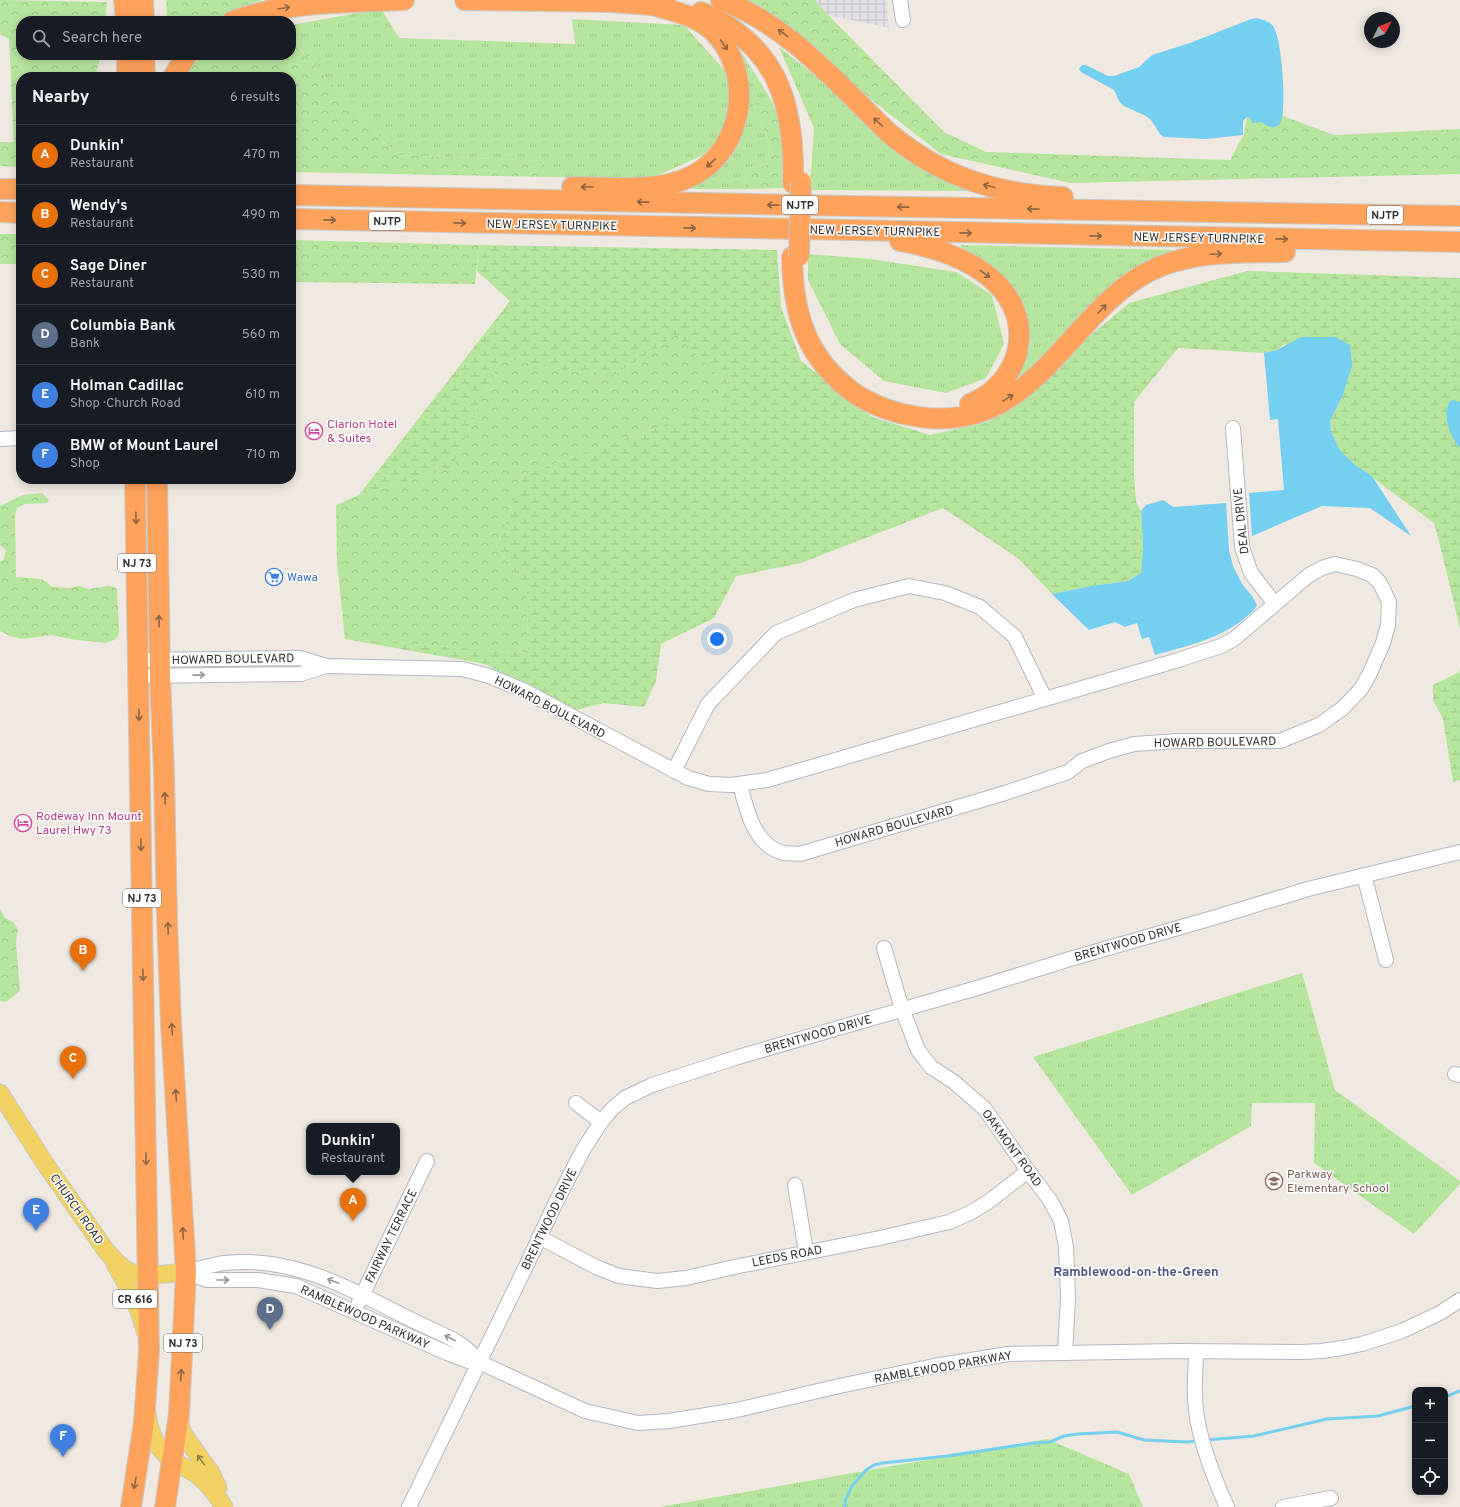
<!DOCTYPE html>
<meta charset="utf-8">
<style>
body{margin:0;font-family:Overpass,sans-serif;background:#20242c;color:#f1f3f6}
.controls{position:absolute;right:12px;bottom:12px;display:grid;overflow:hidden;border-radius:8px;box-shadow:0 2px 10px #0003}
.controls button{width:36px;height:36px;display:grid;place-items:center;padding:0;border:0;border-bottom:1px solid #363941;background:#171b24;color:#f1f3f6;font:20px sans-serif}
.compass{position:absolute;left:1364px;top:12px;width:36px;height:36px;border-radius:50%;background:#171b24;box-shadow:0 2px 10px #0003;rotate:48deg}
.you{position:absolute;left:717px;top:639px;width:14px;height:14px;margin:-10px;border:3px solid #fff;border-radius:50%;background:#1a73e8;box-shadow:0 0 0 6px #1a73e833}
.badge{display:grid;place-items:center;width:26px;height:26px;border-radius:50%;background:#0b8043;color:#fff;font-size:13px;font-weight:700}
.pin{position:absolute;translate:-50% -33px;filter:drop-shadow(0 1px 2px #0008)}
.pin::after{content:'';position:absolute;top:21px;width:14px;height:12px;background:inherit;clip-path:polygon(0 0,100% 0,50% 100%)}
.popup{position:absolute;left:306px;top:1123px;width:94px;height:52px;box-sizing:border-box;display:grid;place-content:center;border-radius:8px;background:#171b24;filter:drop-shadow(0 1px 3px #0005);font-size:13px;white-space:nowrap;color:#9ea1a6}
.popup b{font-size:15px;color:#f1f3f6}
.popup::after{content:'';position:absolute;left:50%;top:100%;margin-left:-8px;border:8px solid transparent;border-top-color:#171b24}
.list{margin:0;padding:0;list-style:none}
h2{display:flex;justify-content:space-between;align-items:center;height:52px;margin:0;padding:0 16px;font-size:17px}
h2 small{font-size:13px;font-weight:400;color:#9ea1a6}
.list li{display:grid;grid-template-columns:26px 1fr auto;gap:12px;align-items:center;box-sizing:border-box;height:60px;padding:0 16px;border-top:1px solid #363941}
.list b{display:block;font-size:15px;white-space:nowrap}
.list p{margin:0;font-size:13px;white-space:nowrap;color:#9ea1a6}
.list em{font-size:13px;font-style:normal;color:#9ea1a6}
.icon{flex:none;width:22px;height:22px;fill:none;stroke:currentColor;stroke-width:2;stroke-linecap:round;stroke-linejoin:round}
.map{position:relative;flex:none;width:1460px;height:1507px;overflow:hidden}
.search{position:absolute;background:#171b24;box-shadow:0 2px 10px #0003;left:16px;top:16px;width:280px;height:44px;display:flex;align-items:center;gap:10px;box-sizing:border-box;padding:0 14px;border-radius:16px;color:#9ea1a6;font-size:15px}
.panel{position:absolute;background:#171b24;box-shadow:0 2px 10px #0003;left:16px;top:72px;width:280px;height:412px;border-radius:16px}
.map>svg:first-child{display:block}
.industrial{fill:url(#industrial-grid)}
.grass{fill:url(#grass-tufts)}
.forest{fill:url(#forest-crowns)}
.wetland{fill:url(#wetland-marsh)}
.water{fill:#75cff0}
.lines{fill:none;stroke-linecap:round;stroke-linejoin:round}
.stream{stroke:#75cff0;stroke-width:3}
.minor-casing{stroke:#b4b7c1;stroke-width:16}
.major-casing{stroke:#c9c9c9;stroke-width:19}
.highway-casing{stroke:#c9c9c9;stroke-width:22}
.minor{stroke:#fff;stroke-width:14}
.major{stroke:#f2d163;stroke-width:17}
.highway{stroke:#ffa35c;stroke-width:20}
.highway-bridge-casing{stroke:#c9c9c9;stroke-width:22;stroke-linecap:butt}
.highway-bridge{stroke:#ffa35c;stroke-width:20}
.oneway{stroke:#8c6343}
.oneway2{stroke:#969696}
.oneway3{stroke:#908048}
.labels{text-anchor:middle;stroke-width:3;stroke-linejoin:round;paint-order:stroke}
.shield{fill:#fff;stroke:#6d6d6d;stroke-width:1}
.shield-label{font-size:11px;font-weight:bold;fill:#2e2e2e}
.street-label{font-size:12px;fill:#2e2e2e;stroke:#fff}
.hotel-label{font-size:12px;fill:#b23c85;stroke:#fff;text-anchor:start}
.shop-label{font-size:12px;fill:#366cbe;stroke:#fff;text-anchor:start}
.education-label{font-size:12px;fill:#785e54;stroke:#fff;text-anchor:start}
.neighbourhood-label{font-size:13px;font-weight:bold;fill:#4d5680;stroke:#fff}
</style>
<div class="map">
<svg width="1460" height="1507" viewBox="0 0 1460 1507">
<defs>
<pattern id="industrial-grid" width="8" height="8" patternUnits="userSpaceOnUse"><rect width="8" height="8" fill="#e3e1e8"/><path d="M0 4h8M4 0v8" fill="none" stroke="#c3c1c7"/></pattern>
<pattern id="grass-tufts" width="24" height="20" patternUnits="userSpaceOnUse"><rect width="24" height="20" fill="#b6e59e"/><path d="M3 7l-1-3M5 7V3M7 7l1-3M15 17l-1-3M17 17v-4M19 17l1-3" fill="none" stroke="#9dc588"/></pattern>
<pattern id="forest-crowns" width="20" height="18" patternUnits="userSpaceOnUse"><rect width="20" height="18" fill="#b6e59e"/><path d="M2 6a3 3 0 1 1 6 0M12 15a3 3 0 1 1 6 0" fill="none" stroke="#9dc588"/></pattern>
<pattern id="wetland-marsh" width="20" height="14" patternUnits="userSpaceOnUse"><rect width="20" height="14" fill="#b6e59e"/><path d="M1 5h8M5 5V1M11 12h8M15 12V8" fill="none" stroke="#9dc588"/></pattern>
</defs>
<rect width="100%" height="100%" fill="#efe9e1"/>
<polygon class="industrial" points="815,0 886,0 889,28 828,15"/>
<g class="grass">
<polygon points="381,9 399,38 575,44 572,19 684,25 727,73 732,124 703,155 650,179 548,177 543,161 396,155 291,39 291,25"/>
<polygon points="738,47 770,98 758,102 755,110 770,145 767,165 751,168 745,179 751,189 683,189 733,154 745,127 747,87"/>
<polygon points="779,47 827,85 975,191 810,190 814,128"/>
<polygon points="959,245 1175,250 1127,275 1015,382 1031,343 1022,308 1005,278"/>
<polygon points="808,254 871,259 956,272 992,295 1004,344 986,378 946,393 884,381 840,344 808,280"/>
<polygon points="1302,973 1335,1090 1460,1181 1460,1184 1414,1234 1314,1163 1315,1103 1252,1103 1251,1126 1132,1195 1033,1057"/>
<polygon points="1047,1439 1129,1474 1143,1507 660,1507"/>
</g>
<g class="forest">
<polygon points="0,0 107,2 105,21 21,21 21,55 101,55 95,77 21,77 21,167 0,166 0,142 14,142 9,39 0,34"/>
<polygon points="166,0 262,0 238,8 213,21 167,21"/>
<polygon points="744,0 815,0 828,15 944,132 986,152 1230,160 1244,134 1247,117 1272,127 1283,116 1334,135 1460,129 1460,174 1070,183 941,154"/>
<polygon points="291,39 396,155 543,161 548,177 291,172 291,77 182,77 203,55 291,55"/>
<polygon points="770,98 779,117 782,141 786,188 751,189 745,179 751,168 767,165 770,145 755,110 758,102"/>
<rect x="0" y="234" width="21" height="30"/>
<polygon points="291,240 479,245 475,284 291,282"/>
<polygon points="676,334 724,381 720,405 523,475 497,547 527,589 528,653 345,639 337,562 336,505 359,495 452,468 500,358 610,378"/>
<polygon points="42,493 49,500 47,503 25,504 17,508 15,516 16,577 41,579 47,582 52,587 70,588 79,586 88,589 108,586 114,587 117,589 119,631 118,636 114,640 105,643 76,640 51,635 23,639 10,636 0,631 0,562 4,559 6,550 0,545 0,506 23,495"/>
<polygon points="0,909 5,918 13,922 18,929 16,942 20,991 6,1002 0,1001"/>
</g>
<g class="wetland">
<polygon points="479,245 777,250 781,307 801,361 872,417 930,435 988,422 1129,303 1247,271 1460,278 1460,629 1443,557 1434,523 1355,465 1340,450 1331,432 1330,421 1343,395 1285,344 1277,350 1264,353 1178,348 1134,402 1134,477 1136,502 1141,511 1143,547 1141,573 1128,581 1091,586 1052,594 1019,559 943,508 801,563 736,576 714,618 661,644 656,681 644,707 604,703 576,710 485,664 345,639 528,653 527,589 497,547 523,475 720,405 724,381 676,335 610,378 500,358 452,468 359,495 510,301 477,271"/>
<polygon points="1460,669 1460,780 1453,782 1443,719 1433,700 1433,685 1459,672"/>
</g>
<g class="water">
<path d="M1257,18C1263,20 1269,21 1273,26C1282,37 1288,117 1279,125C1271,131 1266,123 1259,122C1257,122 1255,123 1253,123L1250,118L1247,117L1243,121V135L1206,139L1164,137L1160,134L1151,120L1146,116L1124,106L1119,101L1114,90L1081,72L1079,69L1082,65H1086L1108,76H1114L1139,67L1152,55L1190,43L1251,19Z"/>
<polygon points="1301,337 1336,337 1350,345 1352,366 1343,395 1330,421 1331,432 1340,450 1355,465 1372,476 1411,536 1370,508 1322,506 1252,536 1249,493 1284,490 1278,419 1270,420 1264,353 1277,350"/>
<path d="M1452,400L1460,402V448C1451,438 1439,411 1452,400Z"/>
<path d="M1163,500L1173,507L1226,503L1229,550L1233,566L1242,584L1252,596L1257,605C1255,610 1251,613 1247,616C1221,639 1187,646 1155,655L1149,637L1142,639L1137,623L1125,627L1115,622L1089,630L1052,594L1091,586L1128,581L1141,573L1143,547L1141,511L1146,505Z"/>
</g>
<g class="lines">
<g class="stream">
<polyline points="1445,1397 1460,1391"/>
<polyline points="1206,1440 1254,1436 1327,1419 1378,1416 1415,1406"/>
<polyline points="845,1507 845,1501 852,1486 866,1470 874,1465 883,1463 947,1456 1034,1443 1050,1442 1064,1436 1078,1434 1117,1432 1144,1440 1187,1442 1199,1441"/>
</g>
<defs>
<g id="minor">
<polyline points="900,0 903,20"/>
<polyline points="1233,428 1242,547 1251,573 1275,604"/>
<polyline points="0,439 21,438"/>
<path d="M138,660L300,658L326,666L462,669L474,672L489,676L523,690L688,778L709,784L731,785L767,780L1175,661L1221,646L1234,639L1309,575L1322,568L1335,564L1357,569L1372,575L1380,583L1389,602L1388,625L1383,643L1370,673L1361,689L1343,708L1319,725L1280,741H1178L1134,744L1109,751L1082,761L1068,772L1005,793L800,854C795,853 789,854 784,853C754,846 746,809 740,784"/>
<polyline points="139,676 301,674 326,666"/>
<polyline points="674,771 708,704 776,633 854,600 909,586 945,593 980,607 1015,637 1045,699"/>
<polyline points="1364,875 1386,960"/>
<polyline points="884,948 902,1009 918,1050 931,1067 954,1082 985,1109 1028,1171 1050,1200 1061,1221 1066,1247 1068,1298 1065,1353"/>
<polyline points="1455,1074 1460,1075"/>
<polyline points="576,1103 601,1122"/>
<polyline points="795,1185 806,1252"/>
<polyline points="539,1237 596,1267 619,1276 657,1281 686,1278 739,1266 880,1238 949,1222 970,1213 988,1202 1028,1171"/>
<polyline points="186,1272 207,1280 258,1280 296,1286 447,1353 471,1362 479,1362 585,1411 638,1423 669,1421 737,1410 835,1387 934,1366 1008,1354 1178,1351 1301,1352 1322,1351 1342,1348 1362,1344 1402,1331 1440,1313 1460,1300"/>
<path d="M186,1272C198,1269 211,1265 224,1263C296,1255 355,1292 416,1322C440,1334 463,1340 479,1362"/>
<polyline points="359,1302 427,1161"/>
<path d="M1196,1352C1196,1367 1194,1383 1195,1398C1196,1432 1213,1476 1227,1507"/>
<polyline points="409,1507 528,1262 555,1204 583,1150 601,1122 612,1109 625,1098 652,1085 738,1057 977,988 1070,959 1216,917 1308,889 1460,852"/>
<polyline points="1283,1507 1331,1498"/>
</g>
<g id="major">
<path d="M0,1093L46,1165L107,1252C115,1260 123,1271 135,1274C149,1277 171,1273 186,1272"/>
<path d="M115,1264C128,1286 139,1306 145,1331"/>
<path d="M147,1412C149,1430 156,1449 172,1460C180,1465 188,1469 196,1474C208,1483 216,1494 224,1507"/>
<polyline points="179,1415 181,1428 184,1435 211,1473 218,1488"/>
</g>
<g id="highway">
<polyline points="124,0 126,21"/>
<polyline points="143,0 144,21"/>
<polyline points="465,0 610,2 667,6"/>
<path d="M721,0C791,26 838,85 890,134C942,177 996,194 1063,197"/>
<path d="M701,12C778,45 795,105 793,183"/>
<path d="M233,21C287,1 347,3 404,0"/>
<polyline points="127,55 127,77"/>
<polyline points="144,55 145,77"/>
<polyline points="173,77 187,55"/>
<path d="M572,187C608,187 659,193 692,176C745,149 755,73 713,31C697,16 676,12 655,6"/>
<polyline points="0,189 21,189"/>
<polyline points="291,195 849,206 1460,216"/>
<polyline points="0,212 21,213"/>
<polyline points="291,219 1460,242"/>
<path d="M900,241C933,247 971,258 996,283C1037,323 1021,383 970,404"/>
<path d="M792,257C793,314 806,358 854,393C876,408 901,415 927,418C1037,428 1069,312 1150,271C1192,250 1239,253 1285,252"/>
<polyline points="157,479 160,676 164,775 167,919 171,1024 186,1272 179,1414 165,1507"/>
<polyline points="131,1507 144,1422 149,1351 135,479"/>
</g>
</defs>
<use href="#minor" class="minor-casing"/>
<use href="#major" class="major-casing"/>
<use href="#highway" class="highway-casing"/>
<use href="#minor" class="minor"/>
<use href="#major" class="major"/>
<use href="#highway" class="highway"/>
<defs>
<polyline id="highway-bridge" points="799,256 801,182"/>
</defs>
<use href="#highway-bridge" class="highway-bridge-casing"/>
<use href="#highway-bridge" class="highway-bridge"/>
</g>
<defs><path id="oneway-shaft" d="M-6 0H5M1.5-3L5.5 0L1.5 3" fill="none" stroke-width="1.6" stroke-linecap="round" stroke-linejoin="round"/></defs>
<g class="oneway">
<use href="#oneway-shaft" transform="translate(284 8) rotate(-9)"/>
<use href="#oneway-shaft" transform="translate(783 33) rotate(-143)"/>
<use href="#oneway-shaft" transform="translate(724 45) rotate(56)"/>
<use href="#oneway-shaft" transform="translate(878 122) rotate(-136)"/>
<use href="#oneway-shaft" transform="translate(711 163) rotate(137)"/>
<use href="#oneway-shaft" transform="translate(989 186) rotate(-165)"/>
<use href="#oneway-shaft" transform="translate(587 187) rotate(180)"/>
<use href="#oneway-shaft" transform="translate(643 202) rotate(-179)"/>
<use href="#oneway-shaft" transform="translate(773 205) rotate(-179)"/>
<use href="#oneway-shaft" transform="translate(903 207) rotate(-179)"/>
<use href="#oneway-shaft" transform="translate(1033 209) rotate(-179)"/>
<use href="#oneway-shaft" transform="translate(330 220) rotate(1)"/>
<use href="#oneway-shaft" transform="translate(460 223) rotate(1)"/>
<use href="#oneway-shaft" transform="translate(690 228) rotate(1)"/>
<use href="#oneway-shaft" transform="translate(966 233) rotate(1)"/>
<use href="#oneway-shaft" transform="translate(1096 236) rotate(1)"/>
<use href="#oneway-shaft" transform="translate(1282 239) rotate(1)"/>
<use href="#oneway-shaft" transform="translate(1216 254) rotate(-3)"/>
<use href="#oneway-shaft" transform="translate(985 274) rotate(36)"/>
<use href="#oneway-shaft" transform="translate(1102 309) rotate(-45)"/>
<use href="#oneway-shaft" transform="translate(1008 398) rotate(-31)"/>
<use href="#oneway-shaft" transform="translate(136 518) rotate(89)"/>
<use href="#oneway-shaft" transform="translate(159 621) rotate(-91)"/>
<use href="#oneway-shaft" transform="translate(139 715) rotate(89)"/>
<use href="#oneway-shaft" transform="translate(165 798) rotate(-92)"/>
<use href="#oneway-shaft" transform="translate(141 845) rotate(89)"/>
<use href="#oneway-shaft" transform="translate(168 928) rotate(-92)"/>
<use href="#oneway-shaft" transform="translate(143 975) rotate(89)"/>
<use href="#oneway-shaft" transform="translate(172 1029) rotate(-94)"/>
<use href="#oneway-shaft" transform="translate(176 1095) rotate(-94)"/>
<use href="#oneway-shaft" transform="translate(146 1159) rotate(89)"/>
<use href="#oneway-shaft" transform="translate(183 1233) rotate(-93)"/>
<use href="#oneway-shaft" transform="translate(181 1375) rotate(-86)"/>
<use href="#oneway-shaft" transform="translate(135 1483) rotate(100)"/>
</g>
<g class="oneway2">
<use href="#oneway-shaft" transform="translate(199 675) rotate(-1)"/>
<use href="#oneway-shaft" transform="translate(223 1280)"/>
<use href="#oneway-shaft" transform="translate(333 1281) rotate(-159)"/>
<use href="#oneway-shaft" transform="translate(450 1338) rotate(-153)"/>
</g>
<use class="oneway3" href="#oneway-shaft" transform="translate(201 1460) rotate(-126)"/>
<defs>
<symbol id="hotel-ring" viewBox="-11 -11 22 22"><circle r="9.5" fill="#fff" stroke="#d1479c" stroke-width="1.5"/><path d="M-6-4.5h1.5V1H6V5H4.5V3h-9V5H-6ZM-4 0a1.8 1.8 0 1 1 3.6 0ZM.5 0V-2.5h3Q6-2.5 6 0Z" fill="#d1479c"/></symbol>
<symbol id="supermarket-ring" viewBox="-11 -11 22 22"><circle r="9.5" fill="#fff" stroke="#3f7fe0" stroke-width="1.5"/><path d="M-6-5.5h2.5l.6 2H6L4.5 2H-2.5L-4.4-4H-6ZM-1.5 3.2a1.3 1.3 0 1 0 .1 0ZM3 3.2a1.3 1.3 0 1 0 .1 0Z" fill="#3f7fe0"/></symbol>
<symbol id="school-ring" viewBox="-11 -11 22 22"><circle r="9.5" fill="#fff" stroke="#8d6e63" stroke-width="1.5"/><path d="M0-5L7-2L0 1L-7-2ZM-4 1L0 2.5L4 1V4Q0 6-4 4Z" fill="#8d6e63"/></symbol>
</defs>
<g fill-rule="evenodd">
<use href="#hotel-ring" x="304" y="421" width="20" height="20"/>
<use href="#supermarket-ring" x="264" y="567" width="20" height="20"/>
<use href="#hotel-ring" x="13" y="813" width="20" height="20"/>
<use href="#school-ring" x="1264" y="1171" width="20" height="20"/>
</g>
<g class="labels">
<g class="shield">
<rect x="782" y="196" width="36" height="18" rx="3"/>
<rect x="1367" y="206" width="36" height="18" rx="3"/>
<rect x="369" y="212" width="36" height="18" rx="3"/>
<rect x="118" y="554" width="38" height="18" rx="3"/>
<rect x="123" y="889" width="38" height="18" rx="3"/>
<rect x="113" y="1290" width="44" height="18" rx="3"/>
<rect x="164" y="1334" width="38" height="18" rx="3"/>
</g>
<g class="shield-label">
<text x="800" y="209">NJTP</text>
<text x="1385" y="219">NJTP</text>
<text x="387" y="225">NJTP</text>
<text x="137" y="567">NJ 73</text>
<text x="142" y="902">NJ 73</text>
<text x="135" y="1303">CR 616</text>
<text x="183" y="1347">NJ 73</text>
</g>
<g class="street-label">
<text transform="translate(552 225) rotate(1)" y="4">NEW JERSEY TURNPIKE</text>
<text transform="translate(875 231) rotate(1)" y="4">NEW JERSEY TURNPIKE</text>
<text transform="translate(1199 238) rotate(1)" y="4">NEW JERSEY TURNPIKE</text>
<text transform="translate(1241 521) rotate(-96)" y="4">DEAL DRIVE</text>
<text transform="translate(233 659) rotate(-1)" y="4">HOWARD BOULEVARD</text>
<text transform="translate(550 707) rotate(27)" y="4">HOWARD BOULEVARD</text>
<text transform="translate(1215 742) rotate(-1)" y="4">HOWARD BOULEVARD</text>
<text transform="translate(894 826) rotate(-16)" y="4">HOWARD BOULEVARD</text>
<text transform="translate(1128 942) rotate(-16)" y="4">BRENTWOOD DRIVE</text>
<text transform="translate(818 1034) rotate(-16)" y="4">BRENTWOOD DRIVE</text>
<text transform="translate(1012 1148) rotate(54)" y="4">OAKMONT ROAD</text>
<text transform="translate(77 1209) rotate(55)" y="4">CHURCH ROAD</text>
<text transform="translate(549 1219) rotate(-64)" y="4">BRENTWOOD DRIVE</text>
<text transform="translate(391 1236) rotate(-64)" y="4">FAIRWAY TERRACE</text>
<text transform="translate(787 1256) rotate(-11)" y="4">LEEDS ROAD</text>
<text transform="translate(365 1317) rotate(24)" y="4">RAMBLEWOOD PARKWAY</text>
<text transform="translate(943 1367) rotate(-10)" y="4">RAMBLEWOOD PARKWAY</text>
</g>
<g class="hotel-label">
<text x="327" y="428">Clarion Hotel<tspan x="327" dy="14">&amp; Suites</tspan></text>
<text x="36" y="820">Rodeway Inn Mount<tspan x="36" dy="14">Laurel Hwy 73</tspan></text>
</g>
<g class="shop-label">
<text x="287" y="581">Wawa</text>
</g>
<g class="education-label">
<text x="1287" y="1178">Parkway<tspan x="1287" dy="14">Elementary School</tspan></text>
</g>
<g class="neighbourhood-label">
<text x="1136" y="1276">Ramblewood-on-the-Green</text>
</g>
</g>
</svg>
<div class="controls">
<button>+</button>
<button>−</button>
<button><svg class="icon" aria-label="locate" viewBox="0 0 24 24"><circle cx="12" cy="12" r="6"/><path d="M12 2v4M12 18v4M2 12h4M18 12h4"/></svg></button>
</div>
<svg class="compass" viewBox="-18 -18 36 36"><path d="M0-13l5 13h-10z" fill="#e53935"/><path d="M0 13l5-13h-10z" fill="#9ea1a6"/></svg>
<div class="you"></div>
<div class="pin badge" style="left:353px;top:1221px;background:#e8710a">A</div>
<div class="popup"><b>Dunkin'</b>Restaurant</div>
<div class="pin badge" style="left:83px;top:971px;background:#e8710a">B</div>
<div class="pin badge" style="left:73px;top:1079px;background:#e8710a">C</div>
<div class="pin badge" style="left:270px;top:1330px;background:#5c6f8a">D</div>
<div class="pin badge" style="left:36px;top:1231px;background:#3f7fe0">E</div>
<div class="pin badge" style="left:63px;top:1457px;background:#3f7fe0">F</div>
<div class="search"><svg class="icon" aria-label="search" viewBox="0 0 24 24"><circle cx="10" cy="10" r="6"/><path d="M15 15l6 6"/></svg>Search here</div>
<section class="panel">
<h2>Nearby<small>6 results</small></h2>
<ul class="list">
<li><span class="badge" style="background:#e8710a">A</span><div><b>Dunkin'</b><p>Restaurant</p></div><em>470 m</em></li>
<li><span class="badge" style="background:#e8710a">B</span><div><b>Wendy's</b><p>Restaurant</p></div><em>490 m</em></li>
<li><span class="badge" style="background:#e8710a">C</span><div><b>Sage Diner</b><p>Restaurant</p></div><em>530 m</em></li>
<li><span class="badge" style="background:#5c6f8a">D</span><div><b>Columbia Bank</b><p>Bank</p></div><em>560 m</em></li>
<li><span class="badge" style="background:#3f7fe0">E</span><div><b>Holman Cadillac</b><p>Shop · Church Road</p></div><em>610 m</em></li>
<li><span class="badge" style="background:#3f7fe0">F</span><div><b>BMW of Mount Laurel</b><p>Shop</p></div><em>710 m</em></li>
</ul>
</section>
</div>
